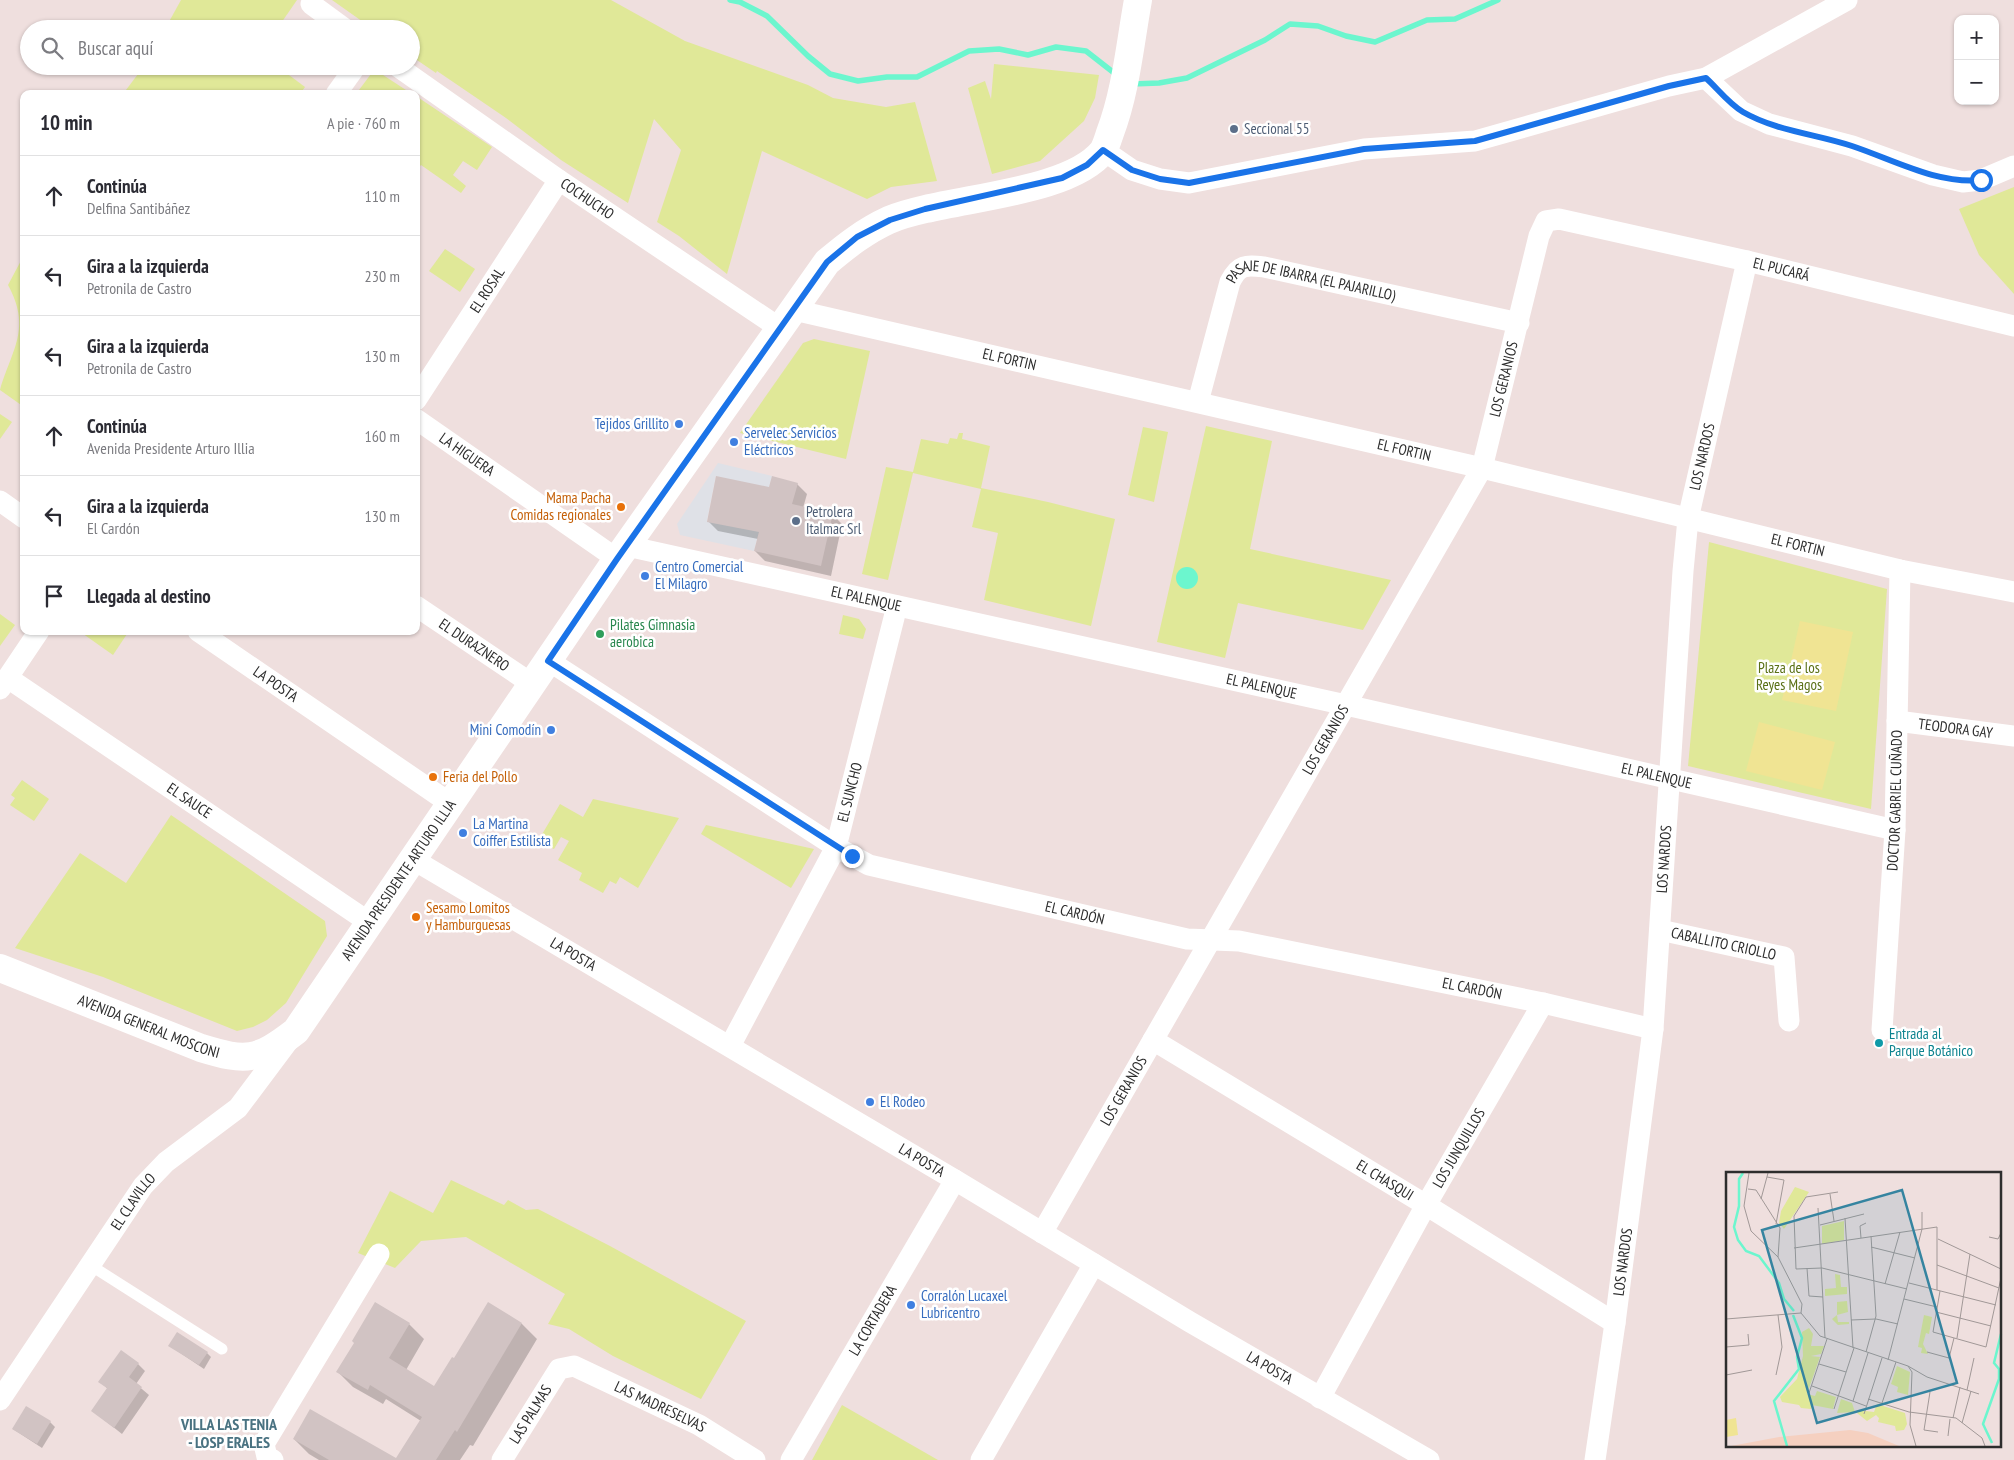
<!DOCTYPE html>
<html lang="es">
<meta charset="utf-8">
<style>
body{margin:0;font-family:"PT Sans Narrow",sans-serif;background:#f2f2f3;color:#2b2b33}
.controls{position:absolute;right:15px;top:15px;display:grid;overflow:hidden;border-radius:10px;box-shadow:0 1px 4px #0004}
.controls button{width:45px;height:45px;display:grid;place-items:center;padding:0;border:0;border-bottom:1px solid #e1e1e2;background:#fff;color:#2b2b33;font:25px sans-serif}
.stop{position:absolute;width:15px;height:15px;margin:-11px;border:4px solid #1a73e8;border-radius:50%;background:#fff}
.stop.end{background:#1a73e8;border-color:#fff;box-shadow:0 1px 5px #0008}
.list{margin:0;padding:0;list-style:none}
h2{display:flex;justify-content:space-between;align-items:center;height:65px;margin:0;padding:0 20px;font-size:21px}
h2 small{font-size:16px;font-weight:400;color:#7c7c81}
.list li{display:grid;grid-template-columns:32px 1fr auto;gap:15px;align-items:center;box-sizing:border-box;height:80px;padding:0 20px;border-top:1px solid #e1e1e2}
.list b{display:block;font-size:19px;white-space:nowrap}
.list p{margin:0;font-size:16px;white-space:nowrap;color:#7c7c81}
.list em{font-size:16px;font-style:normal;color:#7c7c81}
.icon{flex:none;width:28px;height:28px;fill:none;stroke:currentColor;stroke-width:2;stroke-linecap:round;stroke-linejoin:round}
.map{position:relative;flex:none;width:2014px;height:1460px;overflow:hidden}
.search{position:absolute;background:#fff;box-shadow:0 1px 4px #0004;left:20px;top:20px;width:400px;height:55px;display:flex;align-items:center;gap:12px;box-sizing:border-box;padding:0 18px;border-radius:28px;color:#7c7c81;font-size:19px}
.panel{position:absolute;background:#fff;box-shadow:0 1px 4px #0004;left:20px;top:90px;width:400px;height:545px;border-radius:10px}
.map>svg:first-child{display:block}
.industrial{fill:#dfe1e7}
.green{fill:#e0e898}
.pitch{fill:#f0e493}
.water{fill:#6cf6ce}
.shadow{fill:#0003}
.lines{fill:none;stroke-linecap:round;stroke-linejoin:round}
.stream{stroke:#6cf6ce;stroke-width:5.5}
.building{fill:#d1c3c3}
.service{stroke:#fff;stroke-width:11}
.minor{stroke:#fff;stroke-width:21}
.secondary{stroke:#fff;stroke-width:28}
.route{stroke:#1a73e8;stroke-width:6}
.service-dot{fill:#5c6f8a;stroke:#fff;stroke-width:2}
.shop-dot{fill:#3f7fe0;stroke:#fff;stroke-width:2}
.food-dot{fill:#e8710a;stroke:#fff;stroke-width:2}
.leisure-dot{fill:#2e9e5b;stroke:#fff;stroke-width:2}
.culture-dot{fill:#0f9aa8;stroke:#fff;stroke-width:2}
.labels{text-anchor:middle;stroke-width:5;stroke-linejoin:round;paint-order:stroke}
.service-label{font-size:15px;fill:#4e5e75;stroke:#fff;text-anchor:start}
.street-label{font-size:15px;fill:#2d2d2d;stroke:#fff}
.shop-label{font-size:15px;fill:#366cbe;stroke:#fff;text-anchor:start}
.food-label{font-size:15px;fill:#c56008;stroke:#fff;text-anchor:start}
.leisure-label{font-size:15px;fill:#27864d;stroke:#fff;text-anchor:start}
.park-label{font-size:15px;fill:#5a7016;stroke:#fff}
.culture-label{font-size:15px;fill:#0d838f;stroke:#fff;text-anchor:start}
.neighbourhood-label{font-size:16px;font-weight:bold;fill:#497281;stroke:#fff}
.inset-river{fill:none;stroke:#6cf6ce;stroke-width:2.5}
.inset-road{fill:none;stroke:#a19897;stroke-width:1}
.view{fill:#3584a0;fill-opacity:0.15;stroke:#3584a0;stroke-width:2.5}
.inset-edge{fill:none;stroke:#2d2d2d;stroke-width:2.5}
</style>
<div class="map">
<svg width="2014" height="1460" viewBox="0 0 2014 1460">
<rect width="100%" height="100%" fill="#efdfde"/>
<polygon class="industrial" points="718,463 772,476 766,499 716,476 707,521 745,529 762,520 754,551 680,535 677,524"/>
<g class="green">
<polygon points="181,0 297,0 277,29 165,29"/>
<polygon points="332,0 611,0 685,41 808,85 833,98 886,107 915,102 937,181 891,187 867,199 762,151 727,274 679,236 657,222 681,150 654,119 628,203 561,160 506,118 437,71 436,73 411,56 411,29 373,29"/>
<polygon points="994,64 1099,75 1095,98 1084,121 1040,161 992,174 968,88 985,81 991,99"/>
<polygon points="144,66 277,66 305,87 300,94 123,94"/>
<polygon points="377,71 412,94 356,94 371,74"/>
<polygon points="416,96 492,147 477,170 463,161 453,175 466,186 461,193 421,165 416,171"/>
<polygon points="2014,187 2014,294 1979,255 1959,209"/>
<polygon points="445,249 475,269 460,292 429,271"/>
<path d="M24,255V407L0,390C12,349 32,329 8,285Z"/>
<polygon points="814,339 870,351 846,459 740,433 803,343"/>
<polygon points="0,414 12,422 0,439"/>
<polygon points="1206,426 1272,441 1250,549 1391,580 1363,630 1238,603 1225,658 1157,642"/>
<polygon points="1143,427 1168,432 1154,502 1128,495"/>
<polygon points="959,433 963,433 962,439 990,446 981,488 1048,502 1115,519 1091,626 984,600 998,533 972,527 981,489 913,473 888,580 862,574 886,467 913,472 921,439 948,444 950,438 957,439"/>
<polygon points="1709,542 1887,589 1871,809 1688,766"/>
<polygon points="0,614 15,625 0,646"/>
<polygon points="843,615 859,619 866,629 863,639 839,634"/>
<polygon points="79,631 129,631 113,655"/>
<polygon points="22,780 49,799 34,821 10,805 15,798 11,795"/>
<polygon points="593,799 679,818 638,888 620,877 616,884 610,881 603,893 579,880 582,873 558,860 569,841 561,837 554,849 538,841 560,804 583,817"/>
<polygon points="171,815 325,921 327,936 286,1003 267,1020 253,1027 237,1031 103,977 15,948 80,853 126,883"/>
<polygon points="706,825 814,849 791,888 701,834"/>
<polygon points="451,1180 504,1205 508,1200 526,1210 538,1209 610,1246 746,1321 701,1399 613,1356 569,1329 548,1324 565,1294 466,1237 421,1241 395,1268 358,1253 390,1191 433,1213"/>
<polygon points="842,1405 938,1460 812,1460"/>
</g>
<g class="pitch">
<polygon points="1800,621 1853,632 1836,711 1782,700"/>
<polygon points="1759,722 1835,742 1822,790 1746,771"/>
</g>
<circle class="water" cx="1187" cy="578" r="11"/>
<g class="shadow">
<polygon points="797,484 807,494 803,508 832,514 842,524 831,576 765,561 755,551 758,539 718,531 708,521 770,489"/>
<polygon points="488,1304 522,1324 537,1339 473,1446 470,1445 460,1460 319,1460 309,1454 294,1439 396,1460 421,1421 386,1399 383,1404 353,1387 338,1372 409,1324 424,1339 406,1370 435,1388 455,1360"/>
<polygon points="170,1346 207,1353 211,1357 204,1369"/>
<polygon points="138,1364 145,1371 136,1384 149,1395 122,1434 93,1411 108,1389 100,1382"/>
<polygon points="50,1422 55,1427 42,1448 13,1429"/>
</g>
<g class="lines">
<g class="stream">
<polyline points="730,0 740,2 767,16 808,56 830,74 858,81 887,77 917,77 969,51 999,49 1028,55 1056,47 1086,51 1118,76"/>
<polyline points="1132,84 1159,83 1187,78 1265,40 1290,24 1318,26 1346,36 1375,42 1427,20 1455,19 1498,0"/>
</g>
</g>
<g class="building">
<polygon points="716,476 769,487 772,476 798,483 792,504 833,513 821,566 754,551 759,532 707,522"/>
<polygon points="375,1302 410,1323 389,1358 434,1386 452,1357 454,1358 488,1302 522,1323 457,1432 455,1430 436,1460 329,1460 293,1439 310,1409 396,1458 422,1417 370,1385 368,1390 336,1372 354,1343 352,1341"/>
<polygon points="177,1332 208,1352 199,1365 168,1346"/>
<polygon points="121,1350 139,1363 129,1377 142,1387 114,1428 91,1411 107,1388 98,1382"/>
<polygon points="26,1406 51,1421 37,1444 12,1429"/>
</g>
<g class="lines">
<polyline class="service" points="90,1265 222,1349"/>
<g class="minor">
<polyline points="311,4 345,29"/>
<path id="s1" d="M397,66L559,180L781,329"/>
<polyline points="1706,78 1741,111 1769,124 1852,146 1933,175 1963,182 1981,180 2014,166"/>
<polyline points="336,94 356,66"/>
<polyline points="1103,150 1132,170 1160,179 1189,183 1364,149 1475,141 1669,86 1706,78 1847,0"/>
<path id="s2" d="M794,310L1482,468L1900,570L2014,592"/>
<path id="s3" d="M416,400L559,180"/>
<path id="s4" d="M1198,402L1230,282C1239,264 1246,265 1264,267L1519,323"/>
<path id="s5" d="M416,419L617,559"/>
<polyline points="0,501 24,518"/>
<path id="s6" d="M627,546L1346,705L1895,830"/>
<path id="s7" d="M416,606L532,684"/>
<path id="s8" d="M198,631L451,804"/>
<path id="s9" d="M549,661L836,847L869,865L1187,939L1239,941L1543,1003L1653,1029"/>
<path id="s10" d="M8,678L370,923"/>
<polyline points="0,689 39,631"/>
<path id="s11" d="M1897,721L2014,736"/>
<path id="s12" d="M414,860L955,1180L1190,1322L1429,1460"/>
<path id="s13" d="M1660,930L1784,957L1789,1021"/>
<path id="s14" d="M1882,1030L1895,830L1900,570"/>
<path id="s15" d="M1153,1040L1426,1205L1615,1323"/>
<path id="s16" d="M730,1046L836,847L897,606"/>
<path id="s17" d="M1042,1233L1482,468L1539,236L1546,221L1559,219L1747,261L2014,326"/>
<path id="s18" d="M1320,1398L1426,1205L1543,1003"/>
<path id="s19" d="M0,1400L143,1186L166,1162L238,1108L289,1040"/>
<polyline points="273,1460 267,1457 264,1444 379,1254"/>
<path id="s20" d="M502,1460L559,1369L574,1366L699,1425L755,1460"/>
<path id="s21" d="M791,1460L955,1180"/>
<polyline points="981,1460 1094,1264"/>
<path id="s22" d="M1595,1460L1615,1323L1653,1029L1683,571L1688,519L1747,261"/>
</g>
<path class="secondary" id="s23" d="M0,968L201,1048C247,1062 257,1061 296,1031L617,559L827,262C846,246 865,231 889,220C944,197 1067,196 1103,151C1106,146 1108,139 1110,133C1126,91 1130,44 1138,0"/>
</g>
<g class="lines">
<path class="route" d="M852,856L548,661L617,559L827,262L857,237L890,220L925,209L1062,178L1087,165L1103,150L1132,170L1160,179L1189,183L1364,149L1475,141L1669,86L1706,78C1717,88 1729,104 1743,112C1776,131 1816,134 1852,146C1894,160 1936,184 1981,180"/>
</g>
<g class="service-dot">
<circle cx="1234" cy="129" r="5"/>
<circle cx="796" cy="521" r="5"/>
</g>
<g class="shop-dot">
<circle cx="679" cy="424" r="5"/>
<circle cx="734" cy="442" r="5"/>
<circle cx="645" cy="576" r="5"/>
<circle cx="551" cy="730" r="5"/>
<circle cx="463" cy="833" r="5"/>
<circle cx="870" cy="1102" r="5"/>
<circle cx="911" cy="1305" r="5"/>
</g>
<g class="food-dot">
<circle cx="621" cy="507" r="5"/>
<circle cx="433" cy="777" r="5"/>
<circle cx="416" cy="917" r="5"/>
</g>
<circle class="leisure-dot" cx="600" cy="634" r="5"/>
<circle class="culture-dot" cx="1879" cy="1043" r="5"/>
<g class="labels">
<g class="service-label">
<text x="1244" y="134">Seccional 55</text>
<text x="806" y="517">Petrolera<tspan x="806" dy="17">Italmac Srl</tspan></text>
</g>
<g class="street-label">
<text dy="5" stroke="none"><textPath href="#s1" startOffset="232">COCHUCHO</textPath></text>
<text dy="5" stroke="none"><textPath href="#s17" startOffset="1379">EL PUCARÁ</textPath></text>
<text dy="5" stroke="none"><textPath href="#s3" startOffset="131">EL ROSAL</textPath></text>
<text dy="5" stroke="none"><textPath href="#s4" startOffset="212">PASAJE DE IBARRA (EL PAJARILLO)</textPath></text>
<text dy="5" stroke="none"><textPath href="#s2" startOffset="221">EL FORTIN</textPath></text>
<text dy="5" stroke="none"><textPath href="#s17" startOffset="974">LOS GERANIOS</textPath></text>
<text dy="5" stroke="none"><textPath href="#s2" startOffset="626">EL FORTIN</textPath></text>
<text dy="5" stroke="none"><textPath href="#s5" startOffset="62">LA HIGUERA</textPath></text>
<text dy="5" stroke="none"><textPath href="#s22" startOffset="1010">LOS NARDOS</textPath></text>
<text dy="5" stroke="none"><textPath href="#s2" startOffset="1031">EL FORTIN</textPath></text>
<text dy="5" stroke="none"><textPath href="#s6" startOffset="245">EL PALENQUE</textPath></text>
<text dy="5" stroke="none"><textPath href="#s7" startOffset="70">EL DURAZNERO</textPath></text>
<text dy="5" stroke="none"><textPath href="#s8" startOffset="94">LA POSTA</textPath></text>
<text dy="5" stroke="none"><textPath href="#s6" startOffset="650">EL PALENQUE</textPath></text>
<text dy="5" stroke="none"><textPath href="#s11" startOffset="59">TEODORA GAY</textPath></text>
<text dy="5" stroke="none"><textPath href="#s17" startOffset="569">LOS GERANIOS</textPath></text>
<text dy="5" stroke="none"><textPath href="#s6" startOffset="1055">EL PALENQUE</textPath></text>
<text dy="5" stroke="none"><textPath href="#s16" startOffset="282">EL SUNCHO</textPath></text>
<text dy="5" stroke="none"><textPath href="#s14" startOffset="230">DOCTOR GABRIEL CUÑADO</textPath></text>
<text dy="5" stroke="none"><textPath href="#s10" startOffset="219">EL SAUCE</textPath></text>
<text dy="5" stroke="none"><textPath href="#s22" startOffset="605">LOS NARDOS</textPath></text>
<text dy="5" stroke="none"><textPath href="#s23" startOffset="502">AVENIDA PRESIDENTE ARTURO ILLIA</textPath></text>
<text dy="5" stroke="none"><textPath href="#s9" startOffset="591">EL CARDÓN</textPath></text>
<text dy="5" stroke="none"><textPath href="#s13" startOffset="65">CABALLITO CRIOLLO</textPath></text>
<text dy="5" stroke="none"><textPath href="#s12" startOffset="185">LA POSTA</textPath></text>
<text dy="5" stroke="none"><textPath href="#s9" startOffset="996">EL CARDÓN</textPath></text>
<text dy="5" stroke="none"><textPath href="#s23" startOffset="160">AVENIDA GENERAL MOSCONI</textPath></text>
<text dy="5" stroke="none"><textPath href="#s17" startOffset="164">LOS GERANIOS</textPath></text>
<text dy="5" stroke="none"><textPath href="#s18" startOffset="286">LOS JUNQUILLOS</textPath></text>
<text dy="5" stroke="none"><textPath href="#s12" startOffset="590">LA POSTA</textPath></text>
<text dy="5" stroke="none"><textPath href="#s15" startOffset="271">EL CHASQUI</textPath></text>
<text dy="5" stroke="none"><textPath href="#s19" startOffset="239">EL CLAVILLO</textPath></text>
<text dy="5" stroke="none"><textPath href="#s22" startOffset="200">LOS NARDOS</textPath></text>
<text dy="5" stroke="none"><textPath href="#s21" startOffset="162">LA CORTADERA</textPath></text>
<text dy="5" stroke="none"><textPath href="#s12" startOffset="995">LA POSTA</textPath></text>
<text dy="5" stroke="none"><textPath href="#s20" startOffset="218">LAS MADRESELVAS</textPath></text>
<text dy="5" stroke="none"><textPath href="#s20" startOffset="54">LAS PALMAS</textPath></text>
</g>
<g class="shop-label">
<text x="669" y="429" text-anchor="end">Tejidos Grillito</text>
<text x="744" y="438">Servelec Servicios<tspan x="744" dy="17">Eléctricos</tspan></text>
<text x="655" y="572">Centro Comercial<tspan x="655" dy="17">El Milagro</tspan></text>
<text x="541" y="735" text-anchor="end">Mini Comodín</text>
<text x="473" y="829">La Martina<tspan x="473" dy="17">Coiffer Estilista</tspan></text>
<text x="880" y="1107">El Rodeo</text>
<text x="921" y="1301">Corralón Lucaxel<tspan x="921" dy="17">Lubricentro</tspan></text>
</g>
<g class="food-label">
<text x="611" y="503" text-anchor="end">Mama Pacha<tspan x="611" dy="17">Comidas regionales</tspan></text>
<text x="443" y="782">Feria del Pollo</text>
<text x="426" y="913">Sesamo Lomitos<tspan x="426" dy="17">y Hamburguesas</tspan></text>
</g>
<g class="leisure-label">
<text x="610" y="630">Pilates Gimnasia<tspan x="610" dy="17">aerobica</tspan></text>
</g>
<g class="park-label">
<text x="1789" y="673">Plaza de los<tspan x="1789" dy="17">Reyes Magos</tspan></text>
</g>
<g class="culture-label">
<text x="1889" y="1039">Entrada al<tspan x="1889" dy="17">Parque Botánico</tspan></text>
</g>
<g class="neighbourhood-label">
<text x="229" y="1430">VILLA LAS TENIA<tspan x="229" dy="18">- LOSP ERALES</tspan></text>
</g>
</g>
<g transform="translate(1726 1172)">
<rect width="275" height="275" fill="#efdfde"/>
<path d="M69,15L83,20L58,57L53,51L55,39ZM118,49V68L96,72V54ZM109,102L114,103L115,115H121V122L99,124V117L110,116ZM121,129L122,140L111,143L112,150H123V152L112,153L106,147L111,143V130ZM198,143L206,145L203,162L200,161L197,172L202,182L195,181L196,176L192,175ZM83,156L87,162L85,174H98L95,182L85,184L94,185L81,222L89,224L91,219L110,225L107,237L86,233L85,237L75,236L73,233L56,230L54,225L71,207L77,184L76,160ZM171,194L184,200L182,223L171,220L172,215L165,212ZM115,227L126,231L129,240L111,241ZM151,232L179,241L181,252L178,258L170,259L169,254L152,250L153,246L150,243L141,249L131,241L132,238L148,240Z" fill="#e0e898"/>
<path d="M124,258L142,261L173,274H5L53,265Z" fill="#f5d0c0"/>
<path d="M10,246L12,263L0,265V248Z" fill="#f0e493"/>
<path class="inset-river" d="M17,1L13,7V34L8,55L12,68L20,79L33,84L53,111L58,127L68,139M266,271L257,252L273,207V197L268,191L275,162M61,274L48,229L73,197L71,185L76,166L67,143"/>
<path class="inset-road" d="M23,1L18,34L25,59L52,85L76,132L75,141M41,5L58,8L50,52M22,17L30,18L54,56L52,85M112,20L80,25L68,44L70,97L96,96L181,117M104,22L108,49M35,27L42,1M92,36L99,166M119,46L127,176M94,53L138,42M263,65L272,67L275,61M135,66L134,54L140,51M212,67L275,97M145,75L189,86M68,76L211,55V118M211,93L273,116M81,96L83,124L97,125M183,111L270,133M159,112L174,60M214,119L207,160L260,175L275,106M178,127L211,135M210,140L265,154M0,147L75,141L94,164L182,194L186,200L184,253L190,274M125,148L150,147L172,152M231,166L244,82M0,175L23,173L22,162M140,180L150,144L145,64M201,180L223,186L228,166M162,188L196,57V40M93,192L120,200M182,194L201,205L253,222M0,203L26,198M50,203L56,175L52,143M86,214L140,234M241,218L248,186M204,220L198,258L212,260M83,221L101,167M142,227L183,240L230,246L256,266L259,274M127,229L142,181M156,231L170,190M108,237L128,176M138,242L156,186M227,246L234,215M236,251L245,219M222,264L224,247"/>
<path class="view" d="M176,18L231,211L91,251L36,58Z"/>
<rect width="275" height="275" class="inset-edge"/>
</g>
</svg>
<div class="controls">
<button>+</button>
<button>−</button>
</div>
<div class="stop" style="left:1981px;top:180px"></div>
<div class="stop end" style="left:852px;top:856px"></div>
<div class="search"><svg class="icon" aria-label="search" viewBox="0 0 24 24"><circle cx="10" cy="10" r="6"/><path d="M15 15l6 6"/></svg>Buscar aquí</div>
<section class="panel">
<h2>10 min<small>A pie · 760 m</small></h2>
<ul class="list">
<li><svg class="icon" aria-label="ahead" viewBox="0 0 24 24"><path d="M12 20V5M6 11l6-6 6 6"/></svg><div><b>Continúa</b><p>Delfina Santibáñez</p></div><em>110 m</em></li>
<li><svg class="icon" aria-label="left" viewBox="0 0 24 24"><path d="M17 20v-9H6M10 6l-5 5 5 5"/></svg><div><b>Gira a la izquierda</b><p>Petronila de Castro</p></div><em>230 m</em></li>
<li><svg class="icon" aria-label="left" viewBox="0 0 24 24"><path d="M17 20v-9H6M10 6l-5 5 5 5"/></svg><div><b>Gira a la izquierda</b><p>Petronila de Castro</p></div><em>130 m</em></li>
<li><svg class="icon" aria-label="ahead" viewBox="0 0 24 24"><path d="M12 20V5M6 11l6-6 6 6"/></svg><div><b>Continúa</b><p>Avenida Presidente Arturo Illia</p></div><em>160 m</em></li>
<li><svg class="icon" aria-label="left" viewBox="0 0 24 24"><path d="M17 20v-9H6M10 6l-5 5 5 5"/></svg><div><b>Gira a la izquierda</b><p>El Cardón</p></div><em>130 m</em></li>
<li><svg class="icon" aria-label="arrive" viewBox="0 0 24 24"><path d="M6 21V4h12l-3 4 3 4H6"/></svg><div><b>Llegada al destino</b></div></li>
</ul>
</section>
</div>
